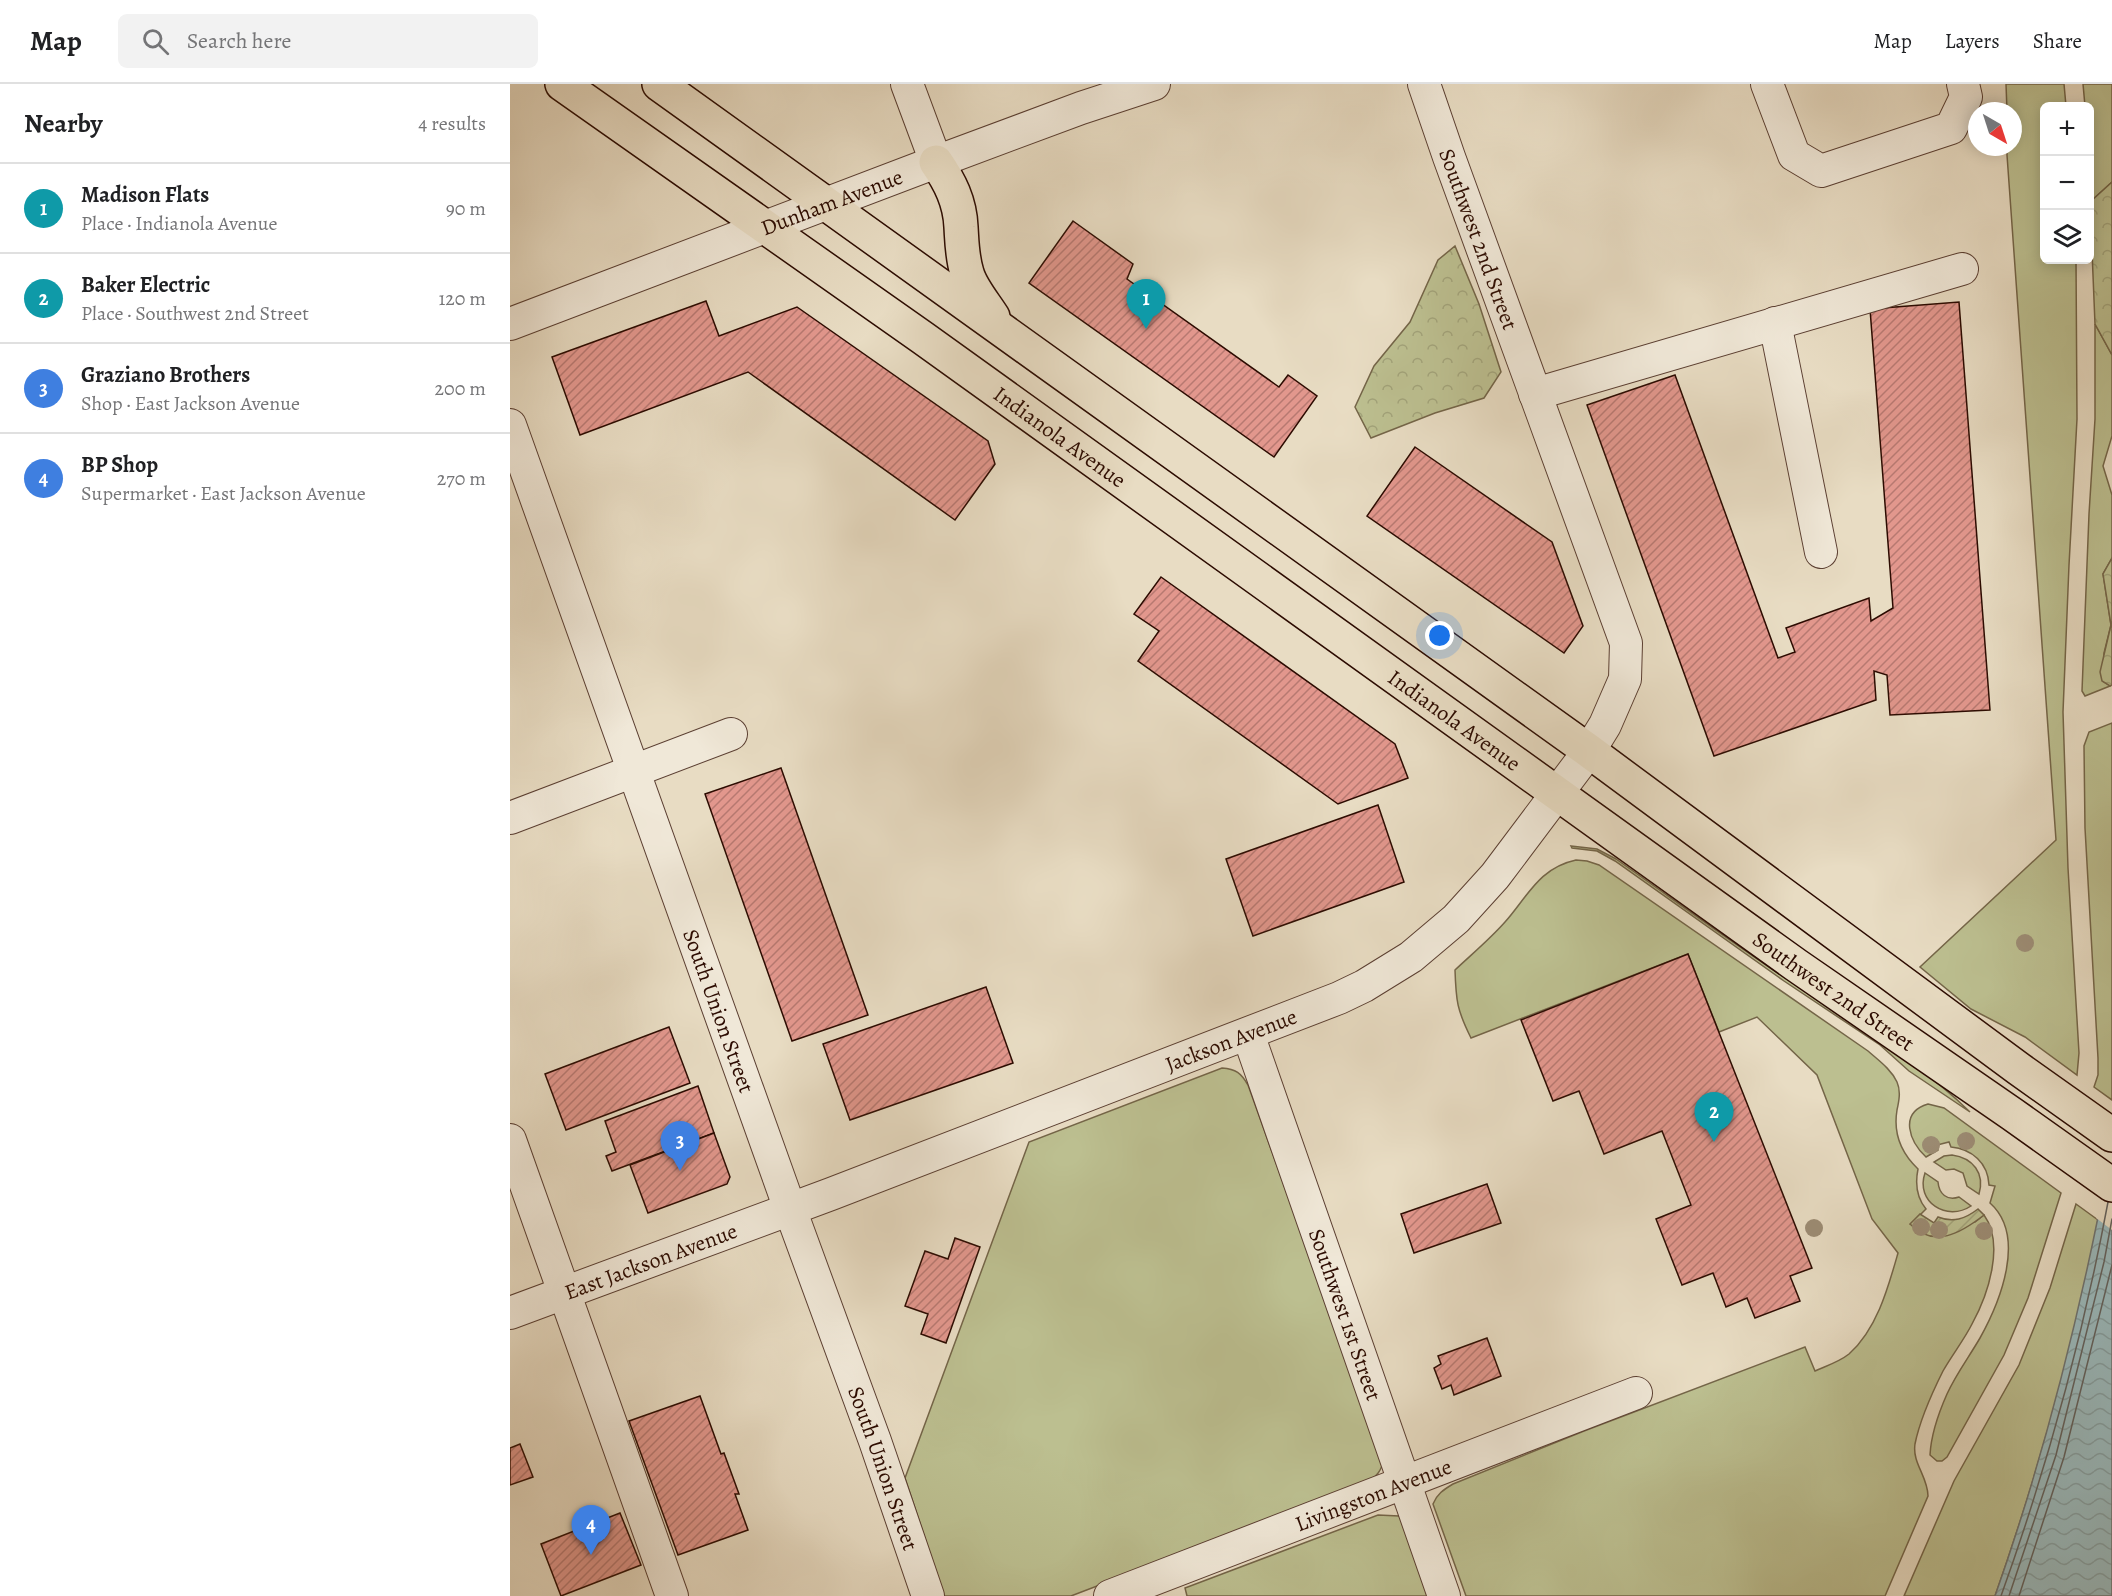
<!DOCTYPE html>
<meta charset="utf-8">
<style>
body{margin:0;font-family:Alegreya,serif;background:#f2f2f2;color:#202124}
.controls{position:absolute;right:18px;top:18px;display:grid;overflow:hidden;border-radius:9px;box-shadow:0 3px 15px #0003}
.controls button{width:54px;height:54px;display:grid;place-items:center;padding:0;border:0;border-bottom:2px solid #e0e0e0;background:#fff;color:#202124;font:30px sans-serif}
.compass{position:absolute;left:1458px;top:18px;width:54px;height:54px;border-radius:50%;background:#fff;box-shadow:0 3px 15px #0003;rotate:141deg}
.you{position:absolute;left:930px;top:552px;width:21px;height:21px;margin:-15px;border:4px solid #fff;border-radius:50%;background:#1a73e8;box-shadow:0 0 0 9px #1a73e833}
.badge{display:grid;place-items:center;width:39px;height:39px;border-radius:50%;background:#7c3aed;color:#fff;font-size:20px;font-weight:700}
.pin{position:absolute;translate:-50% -50px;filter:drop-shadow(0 2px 3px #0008)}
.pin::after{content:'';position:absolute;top:32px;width:21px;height:18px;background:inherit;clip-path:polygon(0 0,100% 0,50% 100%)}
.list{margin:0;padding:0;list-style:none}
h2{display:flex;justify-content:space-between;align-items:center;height:78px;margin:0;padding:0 24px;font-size:26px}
h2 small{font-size:20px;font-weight:400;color:#757577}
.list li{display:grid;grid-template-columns:39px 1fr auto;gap:18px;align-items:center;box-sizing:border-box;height:90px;padding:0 24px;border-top:2px solid #e0e0e0}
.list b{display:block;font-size:22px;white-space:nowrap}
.list p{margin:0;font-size:20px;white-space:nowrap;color:#757577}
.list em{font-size:20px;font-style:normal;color:#757577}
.icon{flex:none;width:33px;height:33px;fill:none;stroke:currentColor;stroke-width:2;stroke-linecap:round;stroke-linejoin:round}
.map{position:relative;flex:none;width:1602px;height:1512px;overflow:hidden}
header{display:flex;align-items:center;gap:36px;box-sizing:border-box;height:84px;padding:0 30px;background:#fff;border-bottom:2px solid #e0e0e0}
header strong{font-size:28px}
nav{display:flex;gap:33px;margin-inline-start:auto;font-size:21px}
.search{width:420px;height:54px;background:#f2f2f2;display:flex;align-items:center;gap:15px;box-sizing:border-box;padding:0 21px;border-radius:9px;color:#757577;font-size:22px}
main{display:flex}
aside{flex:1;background:#fff}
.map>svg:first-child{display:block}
.grass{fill:#bcbf90;stroke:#746548;stroke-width:1.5}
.forest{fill:url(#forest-crowns);stroke:#746548;stroke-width:1.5}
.garden{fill:url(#garden-furrows);stroke:#746548;stroke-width:1.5}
.water{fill:url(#water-waves);stroke:#6e7371;stroke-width:1.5}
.pier{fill:#e8dcc3}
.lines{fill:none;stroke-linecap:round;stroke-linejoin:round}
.shore{stroke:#63625e;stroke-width:1.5}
.building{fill:url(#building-hatch);stroke:#2c0b01;stroke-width:1.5}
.minor-casing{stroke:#5b3f32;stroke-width:34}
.major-casing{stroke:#2c0b01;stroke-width:36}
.minor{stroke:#f0e8d8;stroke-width:32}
.major{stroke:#e8dcc3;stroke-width:33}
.tree{fill:#9c8c74}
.labels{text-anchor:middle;stroke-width:4.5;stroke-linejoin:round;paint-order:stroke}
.street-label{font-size:22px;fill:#2c0b01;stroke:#f0e8d8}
</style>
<header>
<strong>Map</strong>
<div class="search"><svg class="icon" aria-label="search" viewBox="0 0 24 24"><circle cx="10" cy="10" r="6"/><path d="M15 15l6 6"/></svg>Search here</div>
<nav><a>Map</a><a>Layers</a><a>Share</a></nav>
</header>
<main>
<aside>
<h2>Nearby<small>4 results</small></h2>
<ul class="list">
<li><span class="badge" style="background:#0f9aa8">1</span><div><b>Madison Flats</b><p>Place · Indianola Avenue</p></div><em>90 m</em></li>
<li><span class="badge" style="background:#0f9aa8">2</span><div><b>Baker Electric</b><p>Place · Southwest 2nd Street</p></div><em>120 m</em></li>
<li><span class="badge" style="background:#3f7fe0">3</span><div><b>Graziano Brothers</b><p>Shop · East Jackson Avenue</p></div><em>200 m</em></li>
<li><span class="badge" style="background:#3f7fe0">4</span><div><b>BP Shop</b><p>Supermarket · East Jackson Avenue</p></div><em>270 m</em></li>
</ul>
</aside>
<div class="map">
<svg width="1602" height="1512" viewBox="0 0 1602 1512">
<defs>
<pattern id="forest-crowns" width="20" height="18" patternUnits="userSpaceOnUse" patternTransform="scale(1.5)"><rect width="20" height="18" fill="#bcbf90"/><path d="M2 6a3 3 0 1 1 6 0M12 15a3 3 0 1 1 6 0" fill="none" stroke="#a2a37a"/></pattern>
<pattern id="garden-furrows" width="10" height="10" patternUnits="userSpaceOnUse" patternTransform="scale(1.5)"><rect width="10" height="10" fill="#bcbf90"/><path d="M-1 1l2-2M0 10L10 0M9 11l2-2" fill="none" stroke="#a2a37a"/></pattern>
<pattern id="water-waves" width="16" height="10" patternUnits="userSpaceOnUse" patternTransform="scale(1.5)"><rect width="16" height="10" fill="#9ab9bc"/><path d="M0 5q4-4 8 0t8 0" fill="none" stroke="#859ea0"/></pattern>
<pattern id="building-hatch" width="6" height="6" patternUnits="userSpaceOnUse" patternTransform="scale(1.5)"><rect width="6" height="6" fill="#e2978d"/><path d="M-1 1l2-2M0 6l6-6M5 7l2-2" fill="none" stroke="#b77971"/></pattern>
</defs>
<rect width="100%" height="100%" fill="#e8dcc3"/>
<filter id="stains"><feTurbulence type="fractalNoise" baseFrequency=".00333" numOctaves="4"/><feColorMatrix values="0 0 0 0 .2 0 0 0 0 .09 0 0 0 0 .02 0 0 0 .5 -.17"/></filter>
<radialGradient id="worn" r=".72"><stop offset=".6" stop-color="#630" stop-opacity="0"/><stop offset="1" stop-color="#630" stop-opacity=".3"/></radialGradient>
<g class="grass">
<polygon points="1496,0 1554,0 1556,22 1534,22 1534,176 1566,176 1567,335 1559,481 1553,628 1558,784 1569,969 1567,991 1515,953 1461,925 1410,883 1546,756 1497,71 1497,63 1503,63 1503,27 1497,27"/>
<polygon points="1573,0 1602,0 1602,98 1580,118 1580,22 1575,22"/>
<polygon points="1585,240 1602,271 1602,352 1593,382 1602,411 1602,474 1593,490 1601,541 1594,569 1593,597 1600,602 1575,612 1572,607 1579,430 1585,335"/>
<polygon points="1602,639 1602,1016 1584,1003 1588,991 1588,974 1575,744 1574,662 1579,648"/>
<path d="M1061,762L1087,765L1106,775C1167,818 1228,863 1290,904C1348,943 1410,979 1460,1028L1399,987L1370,961L1274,897L1105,777L1087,767L1062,764Z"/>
<path d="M1066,776L1077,777L1089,781L1358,967C1368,976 1381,985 1387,998C1391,1007 1389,1017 1387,1026C1383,1050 1391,1069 1408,1085C1405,1100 1406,1113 1416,1125L1401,1140L1465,1138L1474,1131C1495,1160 1478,1211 1462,1240C1454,1256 1442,1271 1433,1287C1422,1309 1410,1335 1405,1360C1402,1379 1418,1393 1418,1412L1375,1512H956L923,1420C927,1410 933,1406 943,1400L1074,1347L1295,1263L1305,1287C1316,1282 1329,1278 1339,1270C1367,1245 1378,1204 1388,1169L1362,1135L1307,991L1247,933L1209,948L1178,870L961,954C947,926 946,917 945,886C962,870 980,855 995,838C1018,812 1029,784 1066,776Z"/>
<path d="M712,984C726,985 731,989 738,1001L873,1376C872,1387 866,1392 859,1398L561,1512H434L395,1394L519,1058Z"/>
<path d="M1418,1020L1434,1024L1551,1109L1518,1214L1494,1271L1437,1373L1432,1377H1427L1420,1371C1421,1351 1429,1328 1437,1310C1446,1290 1459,1273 1470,1254C1490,1218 1517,1152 1480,1119L1485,1102L1479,1101C1478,1079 1462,1065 1441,1063L1439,1058L1427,1061L1428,1066L1416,1073C1400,1058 1388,1029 1418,1020Z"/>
<path d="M1442,1071C1463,1074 1475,1089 1469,1110L1457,1102L1453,1089L1444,1085L1436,1086L1424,1078L1434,1072Z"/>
<path d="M1415,1089L1428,1098C1429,1110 1437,1117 1449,1113L1461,1122C1437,1138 1405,1118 1415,1089Z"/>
<path d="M1566,1120L1588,1136C1563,1263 1528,1390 1485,1512H1394L1444,1397L1509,1281L1540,1204Z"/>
<polygon points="868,1431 889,1432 895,1439 920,1512 677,1512 675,1504"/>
</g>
<g class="forest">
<polygon points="1602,98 1602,271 1585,240 1580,118"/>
<polygon points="945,162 969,220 991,288 974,314 925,329 861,354 845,323 864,282 900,238 928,176"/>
<polygon points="1602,474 1602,601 1600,602 1592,597 1590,588 1601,541 1593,490"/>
</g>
<path class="garden" d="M1468,1125L1474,1131C1451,1149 1424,1165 1400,1140L1410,1130L1424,1139L1428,1133C1443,1139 1455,1135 1468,1125Z"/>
<path class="water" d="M1602,1061V1512H1485C1537,1365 1574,1214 1602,1061Z"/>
<polygon class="pier" points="1602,1058 1602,1146 1586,1134 1599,1061"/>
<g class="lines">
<g class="shore">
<path d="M1491,1512C1537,1384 1573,1252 1598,1118"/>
<polyline points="1499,1512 1546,1371 1594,1178 1602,1135"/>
<polyline points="1509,1512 1554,1373 1602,1181"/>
</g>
</g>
<g class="building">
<polygon points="563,137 623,180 617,195 769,303 778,291 807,312 764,373 519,199"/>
<polygon points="196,217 209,252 287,223 478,357 485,380 445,436 238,288 70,351 42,273"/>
<polygon points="1449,218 1480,626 1380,631 1377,591 1364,587 1366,616 1204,672 1077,321 1165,291 1268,574 1285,568 1276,544 1359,514 1361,537 1383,524 1360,225"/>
<polygon points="905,363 1042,458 1073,542 1054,569 857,432"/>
<polygon points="651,493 885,660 898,694 828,720 628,577 649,547 624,530"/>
<polygon points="271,684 358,931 282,957 195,710"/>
<polygon points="868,721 894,798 743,852 716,775"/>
<polygon points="1178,870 1302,1184 1280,1192 1290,1217 1245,1234 1237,1214 1216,1223 1203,1189 1172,1201 1146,1135 1181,1121 1152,1047 1094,1070 1069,1007 1043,1017 1011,936"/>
<polygon points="476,903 503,979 340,1036 313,960"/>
<polygon points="159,943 180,999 56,1046 35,990"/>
<polygon points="188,1002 204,1049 102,1087 96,1072 106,1068 95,1037"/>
<polygon points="204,1049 220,1093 217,1100 138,1129 120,1081"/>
<polygon points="977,1100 991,1139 904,1169 891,1130"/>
<polygon points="445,1154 470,1163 436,1259 411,1250 418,1230 395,1222 415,1167 438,1175"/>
<polygon points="977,1254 991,1292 944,1311 941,1301 932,1305 924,1284 931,1280 928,1272"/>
<polygon points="190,1312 211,1370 214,1369 229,1410 225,1410 238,1446 168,1471 119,1337"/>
<polygon points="10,1360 23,1393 0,1401 0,1364"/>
<polygon points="110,1429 131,1481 51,1512 31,1460"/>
</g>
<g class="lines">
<defs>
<g id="minor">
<polyline points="397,0 426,78"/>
<polyline points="1257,0 1284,71 1311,87 1441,44 1456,13 1453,0"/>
<polyline points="1265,239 1311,468"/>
<path id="s1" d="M0,240L426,78L571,24L644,0"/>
<polyline points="1025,310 1452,185"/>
<path id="s2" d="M0,341L280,1125L365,1357L418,1512"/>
<polyline points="0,734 221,650"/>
<path id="s3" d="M738,950L934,1512"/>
<polyline points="0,1056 162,1512"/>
<path id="s4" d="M0,1229L321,1110L829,914L854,902L901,873L946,835L985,792L1079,667L1095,641L1115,595L1116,559L939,73L914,0"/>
<path id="s5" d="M600,1512L1126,1309"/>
</g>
<g id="major">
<path id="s6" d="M52,0L413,254L1286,881L1502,1030L1602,1101"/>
<polyline points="149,0 1079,667 1509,985 1602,1051"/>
<path d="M426,78C440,98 450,118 451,143C452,159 452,173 457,189C461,204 475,220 483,233"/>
</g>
</defs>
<use href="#minor" class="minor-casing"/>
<use href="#major" class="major-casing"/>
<use href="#minor" class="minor"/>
<use href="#major" class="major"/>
</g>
<g class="tree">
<circle cx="1515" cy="859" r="9"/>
<circle cx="1456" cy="1057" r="9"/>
<circle cx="1421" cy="1061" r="9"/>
<circle cx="1411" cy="1143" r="9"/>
<circle cx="1304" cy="1144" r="9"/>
<circle cx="1429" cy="1146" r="9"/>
<circle cx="1474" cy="1147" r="9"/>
</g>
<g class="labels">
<g class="street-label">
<text dy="8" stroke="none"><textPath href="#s1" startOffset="344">Dunham Avenue</textPath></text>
<text transform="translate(969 155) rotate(70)" y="8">Southwest 2nd Street</text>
<text dy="8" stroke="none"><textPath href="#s6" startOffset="610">Indianola Avenue</textPath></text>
<text dy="8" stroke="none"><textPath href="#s6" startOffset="1096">Indianola Avenue</textPath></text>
<text dy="8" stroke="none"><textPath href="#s6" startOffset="1562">Southwest 2nd Street</textPath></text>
<text dy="8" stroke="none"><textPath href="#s2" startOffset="622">South Union Street</textPath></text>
<text dy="8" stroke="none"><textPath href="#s4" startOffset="771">Jackson Avenue</textPath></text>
<text dy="8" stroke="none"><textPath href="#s4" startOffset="150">East Jackson Avenue</textPath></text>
<text dy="8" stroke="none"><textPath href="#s3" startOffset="297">Southwest 1st Street</textPath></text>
<text dy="8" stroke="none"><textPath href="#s2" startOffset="1108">South Union Street</textPath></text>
<text dy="8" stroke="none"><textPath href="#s5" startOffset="282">Livingston Avenue</textPath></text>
</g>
</g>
<rect width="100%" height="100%" filter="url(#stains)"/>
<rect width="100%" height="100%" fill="url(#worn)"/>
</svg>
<div class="controls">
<button>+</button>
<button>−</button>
<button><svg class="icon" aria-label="layers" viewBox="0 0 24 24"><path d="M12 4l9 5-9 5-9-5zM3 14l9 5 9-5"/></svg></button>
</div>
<svg class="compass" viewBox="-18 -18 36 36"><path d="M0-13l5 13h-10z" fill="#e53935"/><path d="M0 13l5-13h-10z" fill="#757577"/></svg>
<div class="you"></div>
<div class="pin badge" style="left:636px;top:245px;background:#0f9aa8">1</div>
<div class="pin badge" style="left:1204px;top:1058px;background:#0f9aa8">2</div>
<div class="pin badge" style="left:170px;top:1087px;background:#3f7fe0">3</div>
<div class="pin badge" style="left:81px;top:1471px;background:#3f7fe0">4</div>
</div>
</main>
